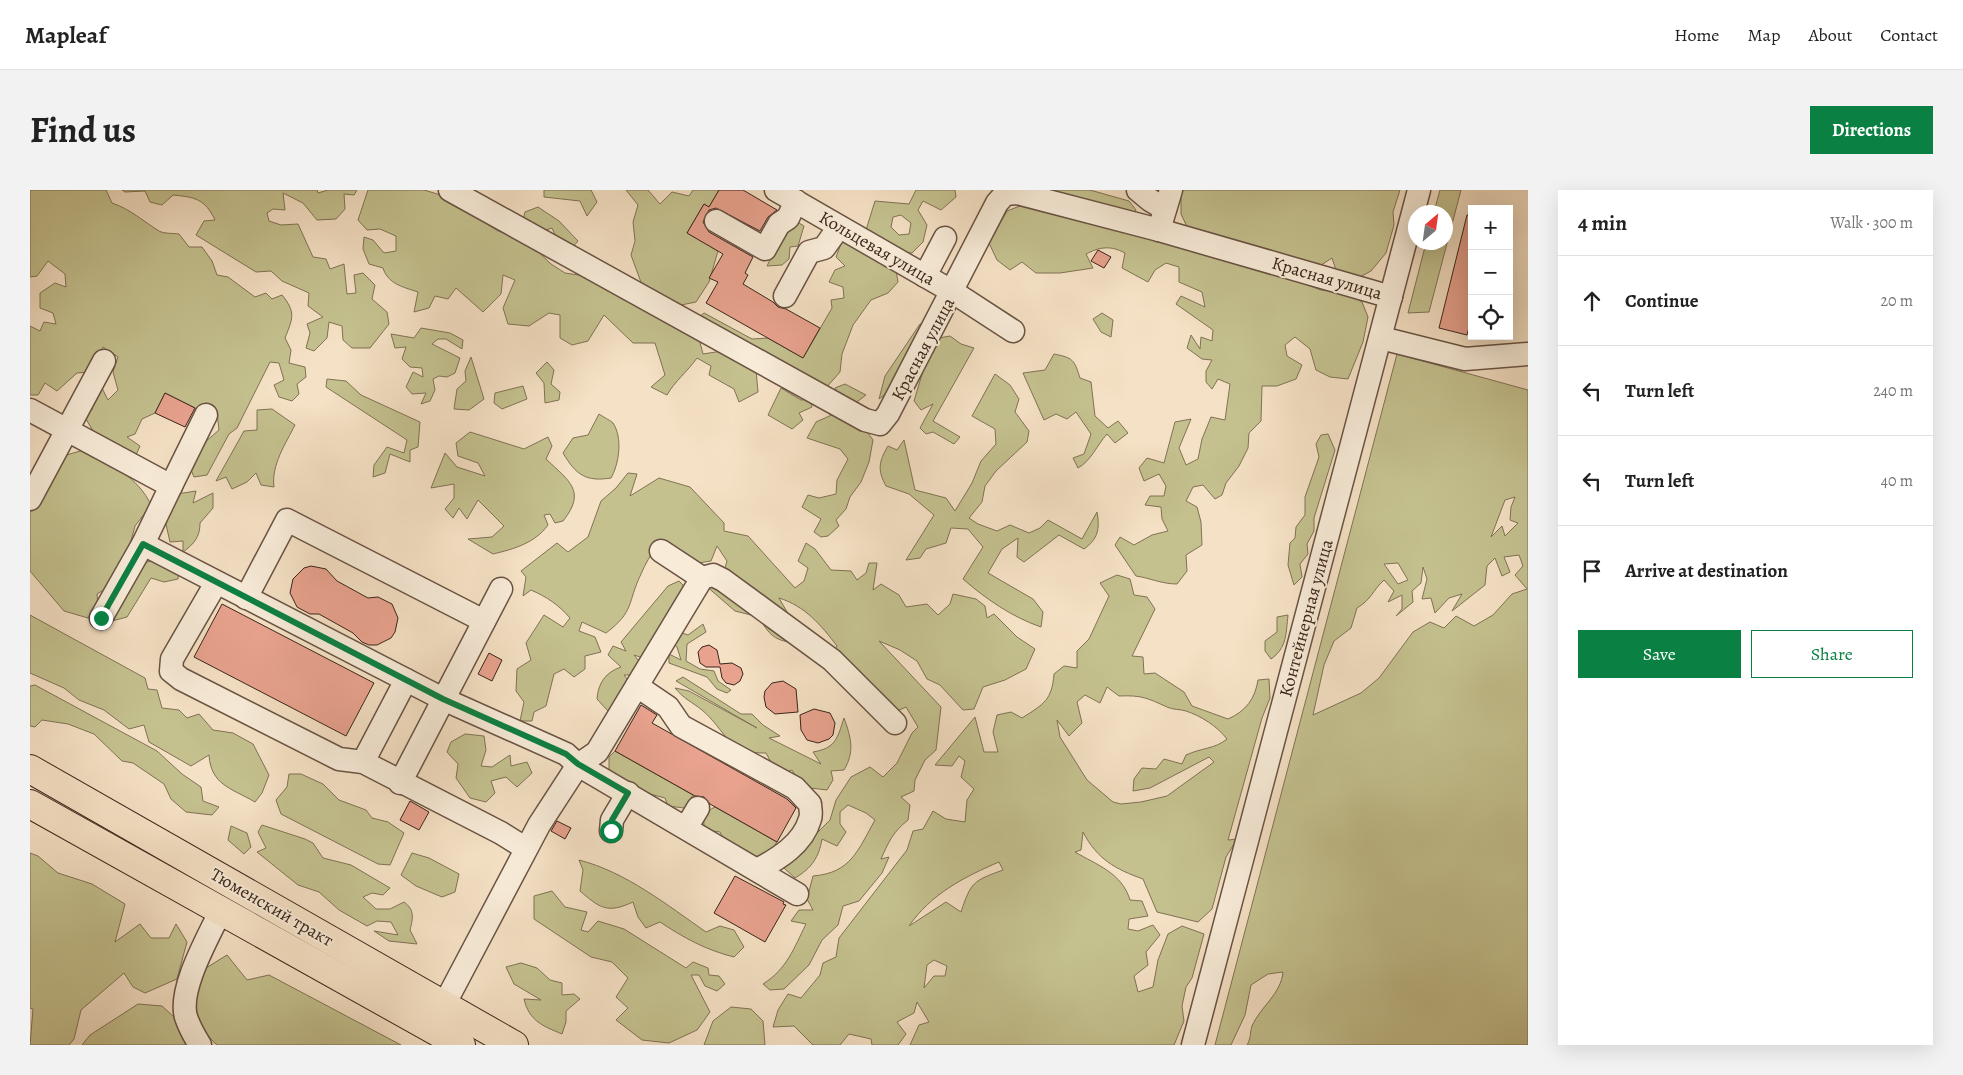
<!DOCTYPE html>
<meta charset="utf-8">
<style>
body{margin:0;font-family:Alegreya,serif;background:#f2f2f2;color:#222}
.controls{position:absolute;right:15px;top:15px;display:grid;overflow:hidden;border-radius:0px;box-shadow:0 5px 20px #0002}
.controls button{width:45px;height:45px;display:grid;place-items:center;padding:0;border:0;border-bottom:1px solid #e0e0e0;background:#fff;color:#222;font:25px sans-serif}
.compass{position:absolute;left:1378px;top:15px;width:45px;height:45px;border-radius:50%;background:#fff;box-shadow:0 5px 20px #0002;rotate:29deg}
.stop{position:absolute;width:15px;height:15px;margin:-11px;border:4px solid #0b8043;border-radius:50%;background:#fff}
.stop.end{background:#0b8043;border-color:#fff;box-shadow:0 1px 5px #0008}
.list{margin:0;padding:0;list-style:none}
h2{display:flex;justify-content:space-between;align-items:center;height:65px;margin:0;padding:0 20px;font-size:21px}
h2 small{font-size:16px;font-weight:400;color:#767676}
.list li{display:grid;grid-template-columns:32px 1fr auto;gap:15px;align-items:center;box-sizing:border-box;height:90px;padding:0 20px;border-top:1px solid #e0e0e0}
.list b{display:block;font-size:19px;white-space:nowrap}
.list em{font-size:16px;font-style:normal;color:#767676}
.actions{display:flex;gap:10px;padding:15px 20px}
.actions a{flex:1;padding:11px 0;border:1px solid #0b8043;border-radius:0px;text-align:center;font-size:18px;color:#0b8043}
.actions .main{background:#0b8043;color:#fff}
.icon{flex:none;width:28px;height:28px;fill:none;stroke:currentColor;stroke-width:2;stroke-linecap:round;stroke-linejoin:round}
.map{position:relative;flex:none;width:1498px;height:855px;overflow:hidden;border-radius:0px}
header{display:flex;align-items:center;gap:30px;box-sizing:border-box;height:70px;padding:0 25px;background:#fff;border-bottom:1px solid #e0e0e0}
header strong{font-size:24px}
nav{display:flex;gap:28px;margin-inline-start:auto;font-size:18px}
.intro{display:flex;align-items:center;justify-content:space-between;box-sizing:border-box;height:120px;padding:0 30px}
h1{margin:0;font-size:35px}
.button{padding:12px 22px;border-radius:0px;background:#0b8043;color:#fff;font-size:18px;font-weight:700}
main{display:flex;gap:30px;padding:0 30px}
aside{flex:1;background:#fff;border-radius:0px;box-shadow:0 5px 20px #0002}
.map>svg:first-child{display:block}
.green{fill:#c4c18f;stroke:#807254;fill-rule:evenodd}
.building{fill:#e8a28e;stroke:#3b2419}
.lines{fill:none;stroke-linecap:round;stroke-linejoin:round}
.minor-casing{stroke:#6a5344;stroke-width:25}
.major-casing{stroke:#3b2419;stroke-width:30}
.minor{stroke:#f8ecd9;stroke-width:22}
.major{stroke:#f5e1c5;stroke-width:28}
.route{stroke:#0b8043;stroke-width:6}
.labels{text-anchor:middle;stroke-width:4;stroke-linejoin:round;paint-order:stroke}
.street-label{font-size:18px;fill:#3b2419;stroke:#f8ecd9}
</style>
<header>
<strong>Mapleaf</strong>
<nav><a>Home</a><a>Map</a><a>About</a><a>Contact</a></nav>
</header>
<div class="intro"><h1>Find us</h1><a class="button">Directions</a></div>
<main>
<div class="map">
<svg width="1498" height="855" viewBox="0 0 1498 855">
<rect width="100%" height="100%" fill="#f5e1c5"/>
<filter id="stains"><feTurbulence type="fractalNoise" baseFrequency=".004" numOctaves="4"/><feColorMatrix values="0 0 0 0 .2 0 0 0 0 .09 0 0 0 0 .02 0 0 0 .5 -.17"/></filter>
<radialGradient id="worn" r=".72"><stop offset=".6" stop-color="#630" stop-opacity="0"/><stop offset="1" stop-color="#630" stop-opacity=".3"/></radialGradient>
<g class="green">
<path d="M0,0H76L82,13C100,19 113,31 129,41C134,44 143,43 149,44L159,57H172L182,71L187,85L198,87L225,107L236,103L242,109L252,105C266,122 263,128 255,148L261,160L259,173L275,177L276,187L267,194L269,204L262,211L249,207L244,195L254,190L249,173L240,172L207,238L199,244L177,285L164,287L159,275L174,253L189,240L187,222L171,221L135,203L125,223L112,229L105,244L97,247L110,256L106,265L63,241L53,224L62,220L63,204L71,196L78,210L88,200L83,182L88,167L73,157L60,182L47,183L27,201L15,193L8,205H0V136L10,141L14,132L26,134L23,123L10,118V103L25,93L36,97L35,84L18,71L7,86L0,87Z"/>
<path d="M92,0H287L288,3L298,0H327L324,5L314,4L315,19L306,29L287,30L273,13L253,3L255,20L243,19L237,23L239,31L251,35L268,34L283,67L296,69L300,79L314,74L317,104L326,103L324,85L333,83L345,95L342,109L357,122L359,134L340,158H322L313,150L312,136L299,132L297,148L284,161L276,158L280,143L277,134L293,127L278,116L279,103L252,91L241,81L226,82L166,45L174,31L185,30C175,9 165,7 143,5L132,15L120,12L115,1L95,2Z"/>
<path d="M338,0H394L414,6L468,41L495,49L521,74L535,83L555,86L668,145L673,164L692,161L726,180L728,202L709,212L704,199L679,185L681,176L667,168C657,182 645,191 637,205L621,197L635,185L625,153H603L574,125L558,151L542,155L530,148V125L519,123L499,136L478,134L473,118L485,90L473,85L471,104L453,122L426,98L418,109L405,106L399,118L384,122L388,102C373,97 358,94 353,78L339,74L333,59L334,47L343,50L354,63L366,61V46L350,39L337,40L328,30Z"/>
<polygon points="514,0 561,0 567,12 557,26 550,11 514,7"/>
<polygon points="596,0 618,0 630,14 642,2 659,6 663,0 689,0 679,17 674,14 657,43 688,61 679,92 666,112 651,115 612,95 601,65 605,51 603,32 608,15"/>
<path d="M886,0H925L926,7L911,20L893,11L888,20L897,35L893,52L882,63L866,61L836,40L845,11L879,14ZM871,25L881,33L879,44L869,45L861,37L863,27Z"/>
<polygon points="1015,0 1060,0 1099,11 1106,20 1103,28"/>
<polygon points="1151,0 1370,0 1363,22 1364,35 1356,63 1341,81 1330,87 1306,80 1302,68 1288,77 1159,41 1151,24"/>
<polygon points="1410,0 1431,0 1399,122 1378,123 1396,53 1416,52 1416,22 1404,22"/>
<path d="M995,14L1220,73L1291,100L1317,103L1332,112L1338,127L1333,152L1318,189L1300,187L1286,180L1280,159L1265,147L1255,155L1257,166L1272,175L1266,189L1247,196H1232L1231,231L1219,243L1218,258L1209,276L1196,293L1192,305L1185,309L1173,295L1163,297L1156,311L1167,317L1171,332L1172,355L1156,365L1157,381L1147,394C1132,394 1120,388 1106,386L1085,355L1090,347L1104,355L1122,345L1138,341L1132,329L1131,317L1115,315L1120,306H1134L1136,296L1129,284L1114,291L1109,278L1117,268L1134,273L1145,232L1161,229L1149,258L1156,275L1168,269L1172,249L1181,227L1195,230L1200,194L1188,189L1182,199L1176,192V181L1182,170L1172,169L1157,158L1161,145L1170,159L1171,147L1182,151L1183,140L1146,114L1151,106L1175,117L1172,102L1149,92V77L1136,73L1125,80L1118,92L1092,78L1095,63C1080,55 1070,57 1056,64L1063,78L1030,83H1006L992,72L980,80L967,70L959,53L977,21Z"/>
<polygon points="508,17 529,31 548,51 541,59 527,49 522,38 513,41 493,30 495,22"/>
<polygon points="769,33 774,36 768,56 760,57 759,69 752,75 737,76 756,37"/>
<polygon points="812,51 866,80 868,92 858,103 841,110 823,135 812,164 810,182 795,199 668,128 674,123 722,149 738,148 773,168 802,118 801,110 814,108 813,97 799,92 805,80 815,76 806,67"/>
<polygon points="1072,123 1083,130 1081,147 1071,142 1063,129"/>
<polygon points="902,130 865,197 849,209 855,186 890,134"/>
<polygon points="391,138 420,143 433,150 432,159 416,149 408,149 402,154 430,168 425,183 417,187 409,186 403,189 405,200 400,211 391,214 396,203 382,204 376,197 383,182 393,187 392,178 380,177 372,169 376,157 365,158 361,144 384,148"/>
<polygon points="920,146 931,154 944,158 903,231 930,247 924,254 903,242 896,244 890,238 903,214 891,220 884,211 893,181 909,148"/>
<path d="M1024,164C1043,168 1044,169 1050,188L1061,192L1065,226L1078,238L1088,231L1098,243L1085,253L1077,244C1067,255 1061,271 1048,278L1043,268L1054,264L1061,244L1046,222L1037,229L1026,224L1014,230L993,183L1015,180Z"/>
<path d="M1367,164L1498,200V855H1217C1221,849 1220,842 1222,836C1231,816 1251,804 1253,782L1238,784L1221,795L1215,825L1201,855H1185ZM1485,307L1481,317L1480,330L1488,333L1475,346L1472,336L1461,347L1475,310ZM1489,365L1493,376L1485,385L1497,399L1482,404L1463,425L1444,436L1426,426L1414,438L1400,432L1383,442L1349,488L1331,503L1283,525L1294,475L1304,451L1321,438L1327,418C1342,409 1342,401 1354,390L1364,401L1358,412L1372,405V419L1366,426L1383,412L1382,401L1391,393L1393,377L1397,389L1392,409L1401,408L1405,423L1419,408L1432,404L1422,421L1455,395L1457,376L1465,368L1472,386L1480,382L1474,367ZM1368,373L1378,390L1368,394L1354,374Z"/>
<polygon points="441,167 454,209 439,220 424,219 427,199 436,191 435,181"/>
<polygon points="517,172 524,180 521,194 530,202 529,210 515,213 514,193 506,183"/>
<path d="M965,184L980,195L989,209L985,222L999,241L997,252L966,281L955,296L952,312L939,328L948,334L967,341L980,335L999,343L1010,338L1018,330L1052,349L1067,322C1070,339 1068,349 1054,359L1029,345L994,372L987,367L988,348L972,359L958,383L1003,409L1013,422L1011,437C982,427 956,409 933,389L953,357L938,339L921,338L916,353L896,359L890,368L876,370L904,325L879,304L856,296C847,280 849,271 858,256L867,260L874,250L885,300L916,308L925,321L942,293L951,271L966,254L965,239L942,226Z"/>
<polygon points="297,189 316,191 331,205 390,232 388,257 380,260 380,272 360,264 355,283 343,287 344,275 357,257 374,263 377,250 296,197"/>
<polygon points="815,194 836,205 823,215 812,210 805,198"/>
<polygon points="493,196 497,209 472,219 464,213 465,203"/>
<polygon points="751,198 771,210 781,209 782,217 769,223 773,230 762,239 738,225"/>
<path d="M242,219L265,235C256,253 241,275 244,297L231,295L226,283L217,292L202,299L196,287L186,291L214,241L227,240V220Z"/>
<polygon points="806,223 832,235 843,250 839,272 831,292 820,307 816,319 806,330 809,336 798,346 791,347 784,342 791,329 772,317 778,305 789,308 806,304 807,290 818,269 810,259 777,248 786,232"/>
<path d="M569,224C573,227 580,230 583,233C593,248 589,274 581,288C556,292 546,285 533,263L543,248L558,245Z"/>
<path d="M440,242L494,259L518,247L522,256L516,269C539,291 557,301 533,331L525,333L520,324L514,325L518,335C505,353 484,359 463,364L438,349L462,347L474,336L448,310L437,329L429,318L423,328L415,319L424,308V294L401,298L415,263L427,277L455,286L448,273L428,266L426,253Z"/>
<polygon points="1298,244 1305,260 1284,328 1284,341 1277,354 1278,364 1270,374 1272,387 1264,395 1258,375 1260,353 1265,348 1266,337 1275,325 1275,307 1289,267 1286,254 1291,245"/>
<path d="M57,259C81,275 108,287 121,315L105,336L99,358L75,399L67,404L68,416L58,428L34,421L0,381V323L33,266Z"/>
<path d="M598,283L607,284L600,306L629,288L660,297L694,333V341L718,346L765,398L774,391L778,378L768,371L776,353L785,359L801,380L821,381L827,390L836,383L839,373H847L843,400L851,394L869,405L876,417L897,414L908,425L920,414L923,404L946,409L955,416L957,428L964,424L987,447L1005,459L996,479L975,490L953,497L944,519L933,520L910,495L897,489L887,471L870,460L849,451L911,517L906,560L895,570L885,590L884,601L871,607L880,615L878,630C863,642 859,651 851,669L859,667L852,683L829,711L813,716L808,735L792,750L779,775L754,799L740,800L733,794C757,779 764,758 776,734L761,731L769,720H783L777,709L783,686C821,683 828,660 845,630L836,623L818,615L810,622V634L816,642L807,656L792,649C789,667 782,678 765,688L754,678L773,663L786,644L800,630L806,610L821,587L840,577L853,587L867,573L882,543L888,537L876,517L863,523L802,464L807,456C791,435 775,416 749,408L768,441L693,384L697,371L687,356L681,371L662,374L626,356C621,365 615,374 611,384C597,413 605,421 576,443L552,432L549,441L565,447L571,462L555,466V479L544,487L534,479L524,484L516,516L504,522L502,531H490L494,512L486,501L487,479L501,470L496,453L514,425L533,437L540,428C529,415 517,407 501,400L493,406L496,387L491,381L527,353L538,362L558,347L571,311L586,298Z"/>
<path d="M166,301L163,313L183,303V318L170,333C170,347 164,354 153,362V351L140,352L135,330L147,304Z"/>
<polygon points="129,371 149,379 148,389 134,392 121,388 97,427 82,431 112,372"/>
<path d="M1087,385L1100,389L1104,405L1117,407L1125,419L1102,466L1113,467L1114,484L1125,483L1154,502L1162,516L1198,529C1216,521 1225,509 1228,490L1239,489L1240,508L1232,528L1198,650L1207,649L1196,667L1182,719L1168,732L1127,722L1113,689C1085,679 1067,669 1053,642L1051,660L1045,662C1067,675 1092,683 1100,710L1112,711L1118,726L1099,729L1098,739L1108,741L1123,735L1130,745L1116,762L1118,775L1104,786L1108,802L1123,797L1128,770L1138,744L1152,736L1174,744L1162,788L1156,797L1152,816L1154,831L1144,855H880L889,835L899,832L887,812L884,823L867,832L876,844L868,855H842L841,849L819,844L810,855H783L764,836L743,837L748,820L758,804L771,808L790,785L793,773L806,767L809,748L877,660L883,641L893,639L903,621L916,629L935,632L937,610L944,599L931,587L935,571L929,566L922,576L905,575L945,527L954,562H968L963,542L967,525L981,522L992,528C1014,514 1022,510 1024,484L1034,476L1047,478V461L1059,449L1079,406L1070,393ZM1077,497L1089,506C1112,505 1117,508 1137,517C1143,520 1150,519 1156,521C1171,526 1187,536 1197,549C1185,559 1171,558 1156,565L1152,574L1134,569L1126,579L1112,578L1104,589L1103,601L1120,598L1179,567L1184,572L1137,606L1111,612L1091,614L1083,612L1057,590L1030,547L1027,530L1039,546L1052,533L1047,512L1055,505L1070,513ZM969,672L973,680C943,691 941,692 931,722L916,712L879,736C901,704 934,687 969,672ZM904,770L917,776L915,786H904L894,798L897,775Z"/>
<path d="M649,391L653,395L654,410L616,469L604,465L613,476L605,485H594L602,495L578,521L567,509C568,493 576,482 591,477L578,465L583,456L596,461L591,452L638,396Z"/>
<path d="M690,394L772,454C747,451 741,449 729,427L705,421L675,395Z"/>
<path d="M0,425L115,488L118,499L127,500L132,518L149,520L157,528L169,524L183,540L203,543L223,554L239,585L232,603L225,612C201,598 181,595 179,565L161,576L119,552L114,535L99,539L74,520L49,510L34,498L0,483Z"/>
<path d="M1258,425C1256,443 1257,458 1241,469L1235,461V451L1247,442V427Z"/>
<polygon points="673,434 676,442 657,454 656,471 670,479 684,481 688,491 701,500 697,503 687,499 677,487 639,473 639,464 651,470 647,457 640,451 647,441 658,445"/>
<path d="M653,487L711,524H722L733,535L750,546L739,548L791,574L783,562C806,558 807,549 814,528C821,547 825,562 814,580L801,581L803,590L797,600L772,597L762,580L754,583L743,576L736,563C696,564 697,541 672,520C662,512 654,509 645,498L659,501L727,538L646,491Z"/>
<polygon points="5,495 127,561 152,584 171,597 173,611 189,617 182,625 156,622 141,609 134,594 103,573 92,571 64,544 38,534 12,530 5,537 0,536 0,496"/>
<polygon points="435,544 454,546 456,560 451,576 462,577 480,565 481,576 497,572 502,583 487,597 476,587 461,591 465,603 456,612 440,608 426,588 428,574 417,562 421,552"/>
<polygon points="585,561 663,605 654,618 638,616 635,608 616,603 579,581 579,567"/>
<polygon points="259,584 271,584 293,594 309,610 336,620 342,628 358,632 374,643 360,675 348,674 251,624 246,610 257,597"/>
<path d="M685,617L747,652L735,669C717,663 697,659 690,642L675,640C672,629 674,622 685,617Z"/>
<path d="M232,635L275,649L283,653L293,668L321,675L360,698L353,705L342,703L333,707L346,719H360L374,712C385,720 383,728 380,740L387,754L359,751L344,741L368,745L361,732L347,731L337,736L309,720L289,702L268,695L227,662L236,658L228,642Z"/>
<polygon points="201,636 217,643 221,657 214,664 198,650"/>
<polygon points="0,663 8,666 28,683 62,694 95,714 85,752 110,734 121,748 139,748 146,734 157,752 147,789 115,803 103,797 94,783 51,820 44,849 39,855 0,855 3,819 0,818"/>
<polygon points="382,663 399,668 429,684 425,702 412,707 386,696 371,685"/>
<path d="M549,670C596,682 637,715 676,742L690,736L704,740L714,757L704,767C676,760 654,748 630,732L616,738L608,727L603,712C577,724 570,718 550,701L553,680Z"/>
<polygon points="522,701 535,717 557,722 551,740 558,742 568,731 594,739 656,778 663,772 678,778 679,785 689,786 695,794 687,801 675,796 669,785 661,785 680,822 667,840 639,853 612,850 586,830 598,818 586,807 598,788 582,772 561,767 504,729 504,706"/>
<path d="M197,765L217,790L239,785L371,855H187C166,835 164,823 161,795L176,778Z"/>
<path d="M491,773L507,778L520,790L532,793V805L544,804L550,809L536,821V832L532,844C513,836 499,831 494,809L511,810L484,794L476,777Z"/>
<polygon points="108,814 132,816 158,840 167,855 52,855 60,845"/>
<polygon points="701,817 721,819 733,831 735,855 674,855 683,831"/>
</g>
<g class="building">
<polygon points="689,0 713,0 747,20 738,27 730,41 686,18 679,20 673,32 679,42 723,67 715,83 718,85 713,94 743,112 748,117 756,119 790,138 773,168 676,113 688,92 679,88 693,64 657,43 674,14 679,17"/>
<polygon points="1437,25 1442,25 1442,125 1437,145 1409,138"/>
<polygon points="1068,60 1081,67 1074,78 1061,71"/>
<polygon points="135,203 165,218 155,237 125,223"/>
<polygon points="281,376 296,379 307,391 338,408 348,407 362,414 368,428 365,442 361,448 347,455 339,455 332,452 323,443 289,424 280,424 267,417 260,403 263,389 274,378"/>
<polygon points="192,414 344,493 316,546 164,467"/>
<polygon points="679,455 687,460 690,474 702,473 711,478 713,484 710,491 704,495 696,493 692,488 690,477 676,477 670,473 668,462 672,457"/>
<polygon points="459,463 472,470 462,491 448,484"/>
<polygon points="753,491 766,499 768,522 745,524 736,517 734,507 735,501 742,493"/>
<polygon points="611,515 627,525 622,533 757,609 766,618 747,652 680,614 674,607 665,606 585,561"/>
<polygon points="784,519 800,523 805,533 803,545 799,549 788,553 777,550 771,540 770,525"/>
<polygon points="380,611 399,622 389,640 370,630"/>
<polygon points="527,631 541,638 535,649 521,641"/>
<polygon points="705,686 754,712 753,714 756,715 735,752 684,723"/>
</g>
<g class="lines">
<defs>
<g id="minor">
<polyline points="420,0 835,230 850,234 858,224 967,13 975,4 987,3 1129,40 1361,107"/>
<polyline points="746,0 923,102 983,141"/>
<polyline points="1108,0 1120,10 1135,19"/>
<polyline points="686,31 735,59 749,34 758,28 766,11"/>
<polyline points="1129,40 1141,0"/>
<polyline points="895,86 915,48"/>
<polyline points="755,106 779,62 794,58 809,37"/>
<polyline points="1351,148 1435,169 1498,164"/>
<polyline points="0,220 141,296 113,354 413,509 536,564 548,575 767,704"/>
<polyline points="141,296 176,225"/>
<polyline points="0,309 74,171"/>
<polyline points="631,361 672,388"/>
<polyline points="186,393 142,469 141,481 151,489 309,569 333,572 471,643 495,658"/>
<polyline points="216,408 257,330 454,431"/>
<polyline points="71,428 113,354"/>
<path d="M607,496L638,517L651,536L765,598L780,614C780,618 782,625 780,629C773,654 748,669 727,680"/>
<polyline points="333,572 376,490"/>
<polyline points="370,593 471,399"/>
<polyline points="656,638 668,618"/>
<polyline points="581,641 582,630 598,603"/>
<polyline points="414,815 509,635 548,575 567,562 672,388 683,385 693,390 802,470 865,533"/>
<path d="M170,855C165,847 159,836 156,827C148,799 178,748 190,722"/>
<polyline points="1163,855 1389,0"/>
</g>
<g id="major">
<polyline points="0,579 484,855"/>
<polyline points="0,614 431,855"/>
</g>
</defs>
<use href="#minor" class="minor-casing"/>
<use href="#major" class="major-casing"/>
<use href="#minor" class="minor"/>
<use href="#major" class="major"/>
</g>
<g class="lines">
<polyline class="route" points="71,428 113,354 413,509 536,564 548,574 598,603 582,630 581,641"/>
</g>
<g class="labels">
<g class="street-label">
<text transform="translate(847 58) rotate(30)" y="6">Кольцевая улица</text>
<text transform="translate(1297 88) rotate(16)" y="6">Красная улица</text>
<text transform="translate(893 159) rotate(-62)" y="6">Красная улица</text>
<text transform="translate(1276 428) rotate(-75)" y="6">Контейнерная улица</text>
<text transform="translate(242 717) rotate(30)" y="6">Тюменский тракт</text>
</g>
</g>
<rect width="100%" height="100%" filter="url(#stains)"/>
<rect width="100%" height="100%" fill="url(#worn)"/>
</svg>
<div class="controls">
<button>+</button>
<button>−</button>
<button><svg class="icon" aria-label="locate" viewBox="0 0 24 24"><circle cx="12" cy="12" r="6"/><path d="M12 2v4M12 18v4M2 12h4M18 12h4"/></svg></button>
</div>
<svg class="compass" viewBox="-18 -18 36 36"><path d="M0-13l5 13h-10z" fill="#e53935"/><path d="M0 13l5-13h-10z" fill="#767676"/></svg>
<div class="stop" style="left:581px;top:641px"></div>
<div class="stop end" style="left:71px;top:428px"></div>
</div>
<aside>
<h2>4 min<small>Walk · 300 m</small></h2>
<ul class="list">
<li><svg class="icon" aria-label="ahead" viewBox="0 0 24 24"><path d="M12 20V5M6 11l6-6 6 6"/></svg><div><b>Continue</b></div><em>20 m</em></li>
<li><svg class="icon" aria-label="left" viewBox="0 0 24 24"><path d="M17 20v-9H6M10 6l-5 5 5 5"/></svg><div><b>Turn left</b></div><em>240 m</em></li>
<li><svg class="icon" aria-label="left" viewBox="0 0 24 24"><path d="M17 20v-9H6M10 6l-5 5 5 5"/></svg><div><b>Turn left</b></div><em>40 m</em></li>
<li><svg class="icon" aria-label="arrive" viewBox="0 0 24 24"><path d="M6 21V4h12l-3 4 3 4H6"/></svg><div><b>Arrive at destination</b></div></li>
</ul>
<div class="actions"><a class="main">Save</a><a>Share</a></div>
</aside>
</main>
